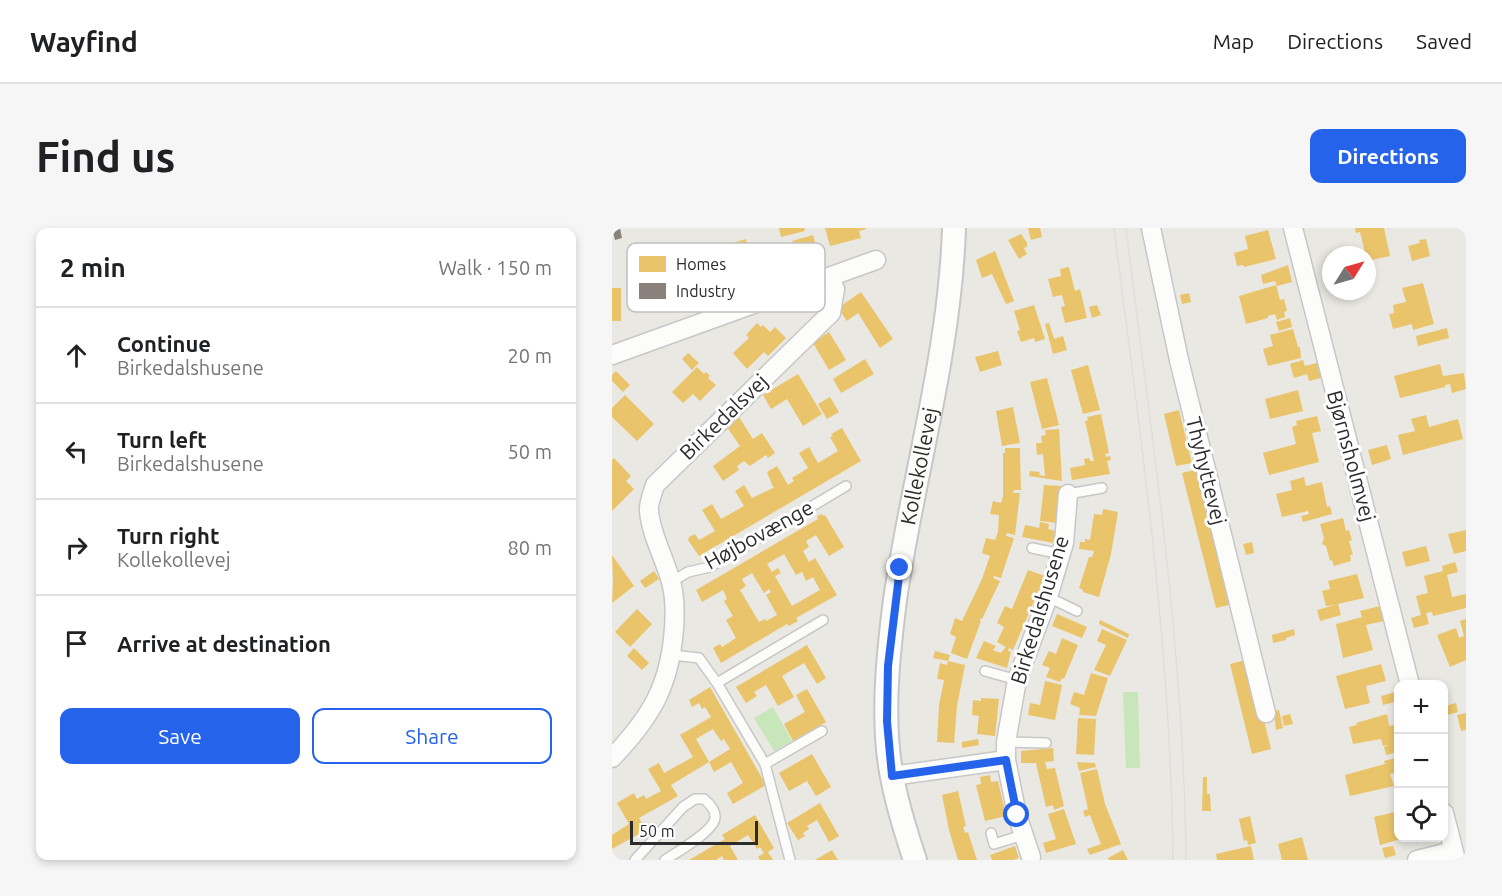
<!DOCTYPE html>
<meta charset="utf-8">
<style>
body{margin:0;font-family:Ubuntu,sans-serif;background:#f6f6f6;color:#202124}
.controls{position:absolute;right:18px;bottom:18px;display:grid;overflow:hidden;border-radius:12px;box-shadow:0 3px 9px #0003}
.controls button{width:54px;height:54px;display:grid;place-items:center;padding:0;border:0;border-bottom:2px solid #e0e0e0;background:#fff;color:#202124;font:30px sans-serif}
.compass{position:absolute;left:710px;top:18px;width:54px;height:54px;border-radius:50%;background:#fff;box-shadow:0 3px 9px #0003;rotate:53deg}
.scale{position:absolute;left:18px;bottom:15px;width:128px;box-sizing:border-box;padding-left:6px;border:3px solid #2c2c2c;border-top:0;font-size:16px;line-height:21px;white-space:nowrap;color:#2c2c2c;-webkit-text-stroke:4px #fff;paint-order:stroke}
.stop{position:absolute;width:18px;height:18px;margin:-14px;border:4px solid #2563eb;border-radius:50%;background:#fff}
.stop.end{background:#2563eb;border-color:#fff;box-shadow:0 2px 6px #0008}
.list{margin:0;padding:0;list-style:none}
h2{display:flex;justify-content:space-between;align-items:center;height:78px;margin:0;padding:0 24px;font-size:26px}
h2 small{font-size:20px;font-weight:400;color:#757577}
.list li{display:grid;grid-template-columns:39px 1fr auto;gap:18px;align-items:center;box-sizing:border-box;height:96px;padding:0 24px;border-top:2px solid #e0e0e0}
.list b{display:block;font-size:22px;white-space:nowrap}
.list p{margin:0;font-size:20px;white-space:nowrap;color:#757577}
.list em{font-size:20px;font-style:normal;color:#757577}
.actions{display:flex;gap:12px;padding:18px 24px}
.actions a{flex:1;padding:14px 0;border:2px solid #2563eb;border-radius:12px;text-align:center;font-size:21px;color:#2563eb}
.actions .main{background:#2563eb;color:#fff}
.icon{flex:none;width:33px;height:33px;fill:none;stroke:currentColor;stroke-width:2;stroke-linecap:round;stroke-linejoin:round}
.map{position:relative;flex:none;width:854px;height:632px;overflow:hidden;border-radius:12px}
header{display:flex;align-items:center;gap:36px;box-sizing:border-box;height:84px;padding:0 30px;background:#fff;border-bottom:2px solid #e0e0e0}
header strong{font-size:28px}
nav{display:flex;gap:33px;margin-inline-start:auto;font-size:21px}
.intro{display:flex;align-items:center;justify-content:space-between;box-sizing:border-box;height:144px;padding:0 36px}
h1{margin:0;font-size:42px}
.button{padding:15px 27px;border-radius:12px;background:#2563eb;color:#fff;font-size:21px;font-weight:700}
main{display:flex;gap:36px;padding:0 36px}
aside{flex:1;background:#fff;border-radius:12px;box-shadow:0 3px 9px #0003}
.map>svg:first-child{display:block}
.green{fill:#c7e7ba}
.homes{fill:#e9c46a;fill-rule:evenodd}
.industry{fill:#8a817c}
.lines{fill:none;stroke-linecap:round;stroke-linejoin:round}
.service-casing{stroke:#c8c7c7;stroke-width:12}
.minor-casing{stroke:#c8c7c7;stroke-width:21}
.tertiary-casing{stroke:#c8c7c7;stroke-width:26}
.service{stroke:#fcfcfb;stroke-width:9}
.minor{stroke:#fcfcfb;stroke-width:18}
.tertiary{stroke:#fcfcfb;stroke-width:22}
.tram{stroke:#dededf;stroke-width:1.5}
.route{stroke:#2563eb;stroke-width:8}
.labels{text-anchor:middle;stroke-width:6;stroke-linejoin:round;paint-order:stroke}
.street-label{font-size:21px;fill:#2c2c2c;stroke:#fff}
.key{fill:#fff;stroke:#c0c0c0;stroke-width:1.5}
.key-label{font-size:16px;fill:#2c2c2c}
</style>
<header>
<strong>Wayfind</strong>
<nav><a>Map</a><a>Directions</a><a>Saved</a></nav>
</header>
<div class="intro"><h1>Find us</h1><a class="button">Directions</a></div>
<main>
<aside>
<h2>2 min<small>Walk · 150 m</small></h2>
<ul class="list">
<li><svg class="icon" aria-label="ahead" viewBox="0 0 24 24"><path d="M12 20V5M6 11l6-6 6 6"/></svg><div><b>Continue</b><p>Birkedalshusene</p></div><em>20 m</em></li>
<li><svg class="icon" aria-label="left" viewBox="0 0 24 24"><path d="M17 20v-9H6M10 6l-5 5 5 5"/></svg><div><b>Turn left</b><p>Birkedalshusene</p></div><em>50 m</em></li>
<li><svg class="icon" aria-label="right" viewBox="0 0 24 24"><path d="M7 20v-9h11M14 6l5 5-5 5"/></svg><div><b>Turn right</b><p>Kollekollevej</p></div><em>80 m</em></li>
<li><svg class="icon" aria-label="arrive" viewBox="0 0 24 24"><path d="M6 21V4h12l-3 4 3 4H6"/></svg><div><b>Arrive at destination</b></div></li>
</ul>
<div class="actions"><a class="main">Save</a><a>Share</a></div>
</aside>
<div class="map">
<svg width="854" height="632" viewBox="0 0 854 632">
<rect width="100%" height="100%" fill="#eae8e2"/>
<g class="green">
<polygon points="511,464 526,464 528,540 514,540"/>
<polygon points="161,479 180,513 162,523 142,490"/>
</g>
<g class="homes">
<polygon points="167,0 192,0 193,3 169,9"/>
<polygon points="213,0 254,0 254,1 247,3 249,10 218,18"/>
<polygon points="416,0 428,0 430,9 419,12"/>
<polygon points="743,0 772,0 778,28 755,33 748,4 744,5"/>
<polygon points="656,2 664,31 632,39 631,37 625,38 622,25 636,21 633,8"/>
<polygon points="409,6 415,15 415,18 413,20 411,18 415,26 407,31 396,12"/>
<polygon points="201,7 206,25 186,31 180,13"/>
<polygon points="134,11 138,30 128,32 133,46 122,50 124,54 122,55 122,59 117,57 107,60 99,40 110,36 106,25 119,21 118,17 120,15"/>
<polygon points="814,11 818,28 800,33 796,18 808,15 807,12"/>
<polygon points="383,23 402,73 394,76 380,46 370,50 364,32"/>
<polygon points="676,37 680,54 665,58 663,53 651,56 649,47"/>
<polygon points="457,39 463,63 468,61 475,90 453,95 449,79 453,78 450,67 441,69 436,51 449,48 448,41"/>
<polygon points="811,55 822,96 801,102 800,96 781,101 777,86 782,85 781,77 794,74 790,60"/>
<polygon points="664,57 668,72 672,71 675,83 672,84 673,89 665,92 663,86 656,88 656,90 634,96 627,68"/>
<rect x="0" y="60" width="9" height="33"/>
<polygon points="249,64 281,111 268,120 246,85 235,93 226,80"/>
<polygon points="577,65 579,74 570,76 568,67"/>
<polygon points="422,77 433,111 423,114 422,110 409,114 405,103 408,102 402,83"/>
<polygon points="485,77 489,87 480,90 477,79"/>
<polygon points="678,90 680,99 667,103 664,94"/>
<polygon points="145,95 149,99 151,97 158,104 163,99 174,110 156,128 152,124 135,141 121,125 137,110 134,107"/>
<polygon points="437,95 442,111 451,108 455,122 441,126 433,96"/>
<polygon points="835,100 837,110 806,118 804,108"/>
<polygon points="681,101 686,119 688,119 689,130 656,138 651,121 661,118 658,107"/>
<polygon points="217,104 234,132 217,142 201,115"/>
<polygon points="386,123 390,137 368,144 363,129"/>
<polygon points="76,125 87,135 80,142 70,131"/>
<polygon points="253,131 262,146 229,165 221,151"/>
<polygon points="691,132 693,138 705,135 709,150 697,153 695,146 682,150 678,136"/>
<polygon points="828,136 831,148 852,145 854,161 840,165 838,156 833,157 833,159 788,170 782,148"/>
<polygon points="476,137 488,182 471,186 459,142"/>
<polygon points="85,139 92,146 94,144 98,148 96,150 104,157 88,173 81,166 71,175 60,164"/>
<polygon points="4,143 18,157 11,164 0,153 0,147"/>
<polygon points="186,146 210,186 191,198 175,171 159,181 151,167"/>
<polygon points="435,150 447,197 430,201 418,154"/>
<polygon points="686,162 691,183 658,191 653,171"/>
<polygon points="13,167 42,196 25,213 0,189 0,180"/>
<polygon points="218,169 227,184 215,191 206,176"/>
<polygon points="401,179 408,215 390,218 384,183"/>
<polygon points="567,182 580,235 564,238 552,186"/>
<polygon points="125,186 141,211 150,205 163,225 156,230 154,227 138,238 132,233 125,238 127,242 111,253 101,238 128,218 112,195"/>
<polygon points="489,186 497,225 493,226 494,229 498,228 499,232 495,233 498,246 460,252 458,240 473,237 472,231 477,230 478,233 482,233 473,193 476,192 475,189"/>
<polygon points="814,187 817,199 846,191 851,211 791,227 786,207 803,203 799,191"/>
<polygon points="705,188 709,203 700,205 707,234 657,247 651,225 684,216 680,199 685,197 684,193"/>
<polygon points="230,200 249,233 87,328 76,312 77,309 83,306 87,312 103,303 90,282 100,276 109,291 132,278 123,263 132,257 140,270 163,259 161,259 155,244 165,238 176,257 182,253 180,250 196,240 187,225 197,219 206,235 226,223 218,209 221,208 219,206"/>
<polygon points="447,201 450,253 417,248 418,243 428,244 427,247 433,248 431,226 425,227 424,215 430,215 429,208 434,207 433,202"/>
<polygon points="775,217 779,231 760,237 756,222"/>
<polygon points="393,220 408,220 408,225 409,262 402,262 401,265 408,265 403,307 395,305 394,308 402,310 389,350 382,348 381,350 388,353 370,391 368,390 368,392 369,393 355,431 339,425 344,409 338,406 343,390 350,393 370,351 378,328 370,325 374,310 383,312 386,304 387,287 378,286 381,273 389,275 391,268 391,225 393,225"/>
<polygon points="2,230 19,248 14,253 22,261 0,283 0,232"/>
<polygon points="590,240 625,375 604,380 570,245"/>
<polygon points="692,249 694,258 710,254 715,279 718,278 720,286 691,294 689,288 697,286 696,283 670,289 664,266 680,262 678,253"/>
<polygon points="432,257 449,258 445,295 428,293"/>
<polygon points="491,281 506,284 499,326 487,369 471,364 471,362 467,360 477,329 480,329 482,323 467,321 468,314 473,314 473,311 478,312 482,286 490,287"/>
<path d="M210,286L211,288L213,287L232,319L217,328L204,307L194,313L197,319L191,323L197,334L203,330L225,367L184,390L186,393L177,398L175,396L109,435L101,420L108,416L110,419L124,410L114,392L121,388L112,373L115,371L111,362L90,374L84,362L206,291L205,288ZM172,326L184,347L190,344L194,353L201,349L208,362L180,378L163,348L169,345L166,340L160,344L155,336ZM140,345L152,365L157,361L159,364L154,367L165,387L154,393L153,391L147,394L128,362L134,358L130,351Z"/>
<polygon points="731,290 734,303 737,302 740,312 737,313 741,327 738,327 739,333 722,338 720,332 718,333 714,318 710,316 712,310 708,296"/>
<polygon points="428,294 437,296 436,301 444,303 442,315 410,309 413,297 427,300"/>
<polygon points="854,302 854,323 842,326 836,306"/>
<polygon points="640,314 642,325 634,327 631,316"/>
<polygon points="814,318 818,333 794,339 790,324"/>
<polygon points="0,327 22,358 0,375 1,355"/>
<polygon points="843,334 846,344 835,347 840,369 854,366 854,380 821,388 820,384 814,385 817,396 802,400 799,390 809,387 804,368 816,365 812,348 831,343 830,338"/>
<polygon points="416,342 433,348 401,422 397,420 396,423 399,424 395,440 364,430 372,413 384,418 381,422 389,425 392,421 394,419 385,414 392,399 385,395 393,378 400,381"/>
<polygon points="42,343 47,351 33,360 28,353"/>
<polygon points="745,346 752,370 726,376 729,387 708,393 705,382 723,377 714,378 710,363 718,361 716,353"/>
<polygon points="768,378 772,393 754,397 761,422 731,430 724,396 750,389 748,383"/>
<polygon points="25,381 40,396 18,419 3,404"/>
<polygon points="445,386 475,399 470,410 440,398"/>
<polygon points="854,391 854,432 838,439 825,407 844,400 847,410 852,408 848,393"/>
<polygon points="488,392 517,406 516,410 487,396"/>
<polygon points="490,401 515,412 498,448 482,442 494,417 485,413"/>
<polygon points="682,401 683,407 674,410 674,412 661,415 660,407"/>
<polygon points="450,410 466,417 452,451 450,450 448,454 434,449 438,440 430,437 437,423 444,426"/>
<polygon points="195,417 214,450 205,456 192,435 170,448 182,469 166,478 154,457 142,464 145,468 134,475 124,459"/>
<polygon points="22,420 37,435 30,442 15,428"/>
<polygon points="323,423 338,427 336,433 321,430"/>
<polygon points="637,431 659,521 640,526 618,436"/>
<polygon points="336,433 353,437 345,478 342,515 325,514 327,477 332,452 325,451 328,435 335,437"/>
<polygon points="769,436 774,453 754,458 758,475 733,481 724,448"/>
<polygon points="479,445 496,450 484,488 467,487 468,480 458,476 462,464 472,467"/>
<polygon points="433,453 450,457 443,492 416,487 418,475 428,477"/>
<polygon points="98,459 154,557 121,576 115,565 131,555 119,534 102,544 97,534 118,521 112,511 109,513 101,501 84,511 97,534 59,557 66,568 27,590 34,602 0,621 0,607 17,596 5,575 22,565 25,571 32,567 34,571 49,563 36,541 47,535 52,545 81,529 68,507 99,489 93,479 90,481 87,475 80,479 77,472"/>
<polygon points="195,461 214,494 181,513 172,496 193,484 184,467"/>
<polygon points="784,464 786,473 771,477 769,468"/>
<polygon points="369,470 387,471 383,508 365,506 367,488 360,487 361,472 369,473"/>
<polygon points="844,475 846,484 835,487 833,478"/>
<polygon points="667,482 671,500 664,502 662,483"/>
<polygon points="854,485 854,502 849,503 845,487"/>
<polygon points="678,486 681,496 672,498 670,488"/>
<polygon points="775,486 777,498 786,496 786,524 774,527 772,519 776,517 771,518 769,511 741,516 737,499 745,497 744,495"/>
<polygon points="466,490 484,491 482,527 464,526"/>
<polygon points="366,511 367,517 350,520 350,514"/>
<polygon points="441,520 442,533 433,534 435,541 443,540 452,578 442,582 441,577 434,579 424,535 409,535 409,523"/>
<polygon points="200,526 219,559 204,568 195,553 177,563 167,545"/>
<polygon points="786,529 786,554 783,545 778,546 782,558 738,568 733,547 773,536 772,533"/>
<polygon points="465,534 483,535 484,539 467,543"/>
<polygon points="485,541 493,576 509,616 478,627 475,621 489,616 478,587 473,589 471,583 476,581 468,545"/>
<polygon points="378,547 379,554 386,553 394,588 373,593 364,557 369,556 368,549"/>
<polygon points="591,549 595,549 595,566 598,566 599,583 590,583"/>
<polygon points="346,563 354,598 351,599 353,605 356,604 365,632 346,632 337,602 330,567"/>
<polygon points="208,575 227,608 217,614 205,592 195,598 197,601 191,605 193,608 186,612 175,595"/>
<polygon points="452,581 464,616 434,625 431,615 444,611 436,586"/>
<polygon points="783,584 786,599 786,610 793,610 768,617 762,589"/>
<polygon points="143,587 162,620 156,624 161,632 148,632 146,629 152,625 148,619 145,621 136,607 118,618 126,632 112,632 110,628 104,632 77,632 113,611 110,607"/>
<polygon points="638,588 644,615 636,617 635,612 632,613 627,591"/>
<polygon points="690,609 696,632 670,632 666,616"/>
<polygon points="403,618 407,630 401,632 380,632 378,627"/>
<polygon points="639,618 642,632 605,632 604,626"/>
<polygon points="781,618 784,627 773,630 770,620"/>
<polygon points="220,622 226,632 203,632"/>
<polygon points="511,622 516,632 497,632 496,630"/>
</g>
<polygon class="industry" points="0,0 8,0 10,10 3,12"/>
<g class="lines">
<defs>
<g id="service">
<polyline points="456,266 490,260"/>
<polyline points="420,320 449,326"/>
<polyline points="59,354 76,344 98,339 234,258"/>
<polyline points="436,369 465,383"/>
<polyline points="60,427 87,430 105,455 153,536 178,632"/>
<polyline points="373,443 405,452"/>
<polyline points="105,455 211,392"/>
<polyline points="394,514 434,515"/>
<polyline points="153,536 210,503"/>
<polyline points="379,605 382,616 411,607"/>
<path d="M23,632L71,579L83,571H92C98,576 104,582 103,590C102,603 65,624 53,632"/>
</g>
<g id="minor">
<polyline points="539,0 567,132 654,485"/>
<polyline points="681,0 798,457"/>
<polyline points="0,127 264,32"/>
<path d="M0,530C39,489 58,458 62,400C63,386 63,368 59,354C53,331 39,307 37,283C36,275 41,264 43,257L219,85L223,61L217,49"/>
<polyline points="280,548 394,532"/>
<polyline points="832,585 844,632"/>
<polyline points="419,629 405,587 394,532 394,514 405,452 436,369 452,315 456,266"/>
<polyline points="805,632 841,623"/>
</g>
<g id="tertiary">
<path id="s1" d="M303,632C294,605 285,576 280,549C269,494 276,427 283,372C301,248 338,126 342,0"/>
</g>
</defs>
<use href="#service" class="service-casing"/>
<use href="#minor" class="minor-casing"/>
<use href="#tertiary" class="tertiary-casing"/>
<use href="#service" class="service"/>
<use href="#minor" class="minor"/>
<use href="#tertiary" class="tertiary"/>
<g class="tram">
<path d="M502,0C529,210 559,420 561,632"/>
<path d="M514,0C540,210 572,420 574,632"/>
</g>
</g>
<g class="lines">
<polyline class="route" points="288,340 276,438 275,493 280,548 394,532 405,587"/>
</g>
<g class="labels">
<g class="street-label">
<text transform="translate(112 189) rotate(-44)" y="7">Birkedalsvej</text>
<text transform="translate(739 228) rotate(75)" y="7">Bjørnsholmvej</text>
<text dy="7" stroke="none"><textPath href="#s1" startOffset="400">Kollekollevej</textPath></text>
<text transform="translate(594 243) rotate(76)" y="7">Thyhyttevej</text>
<text transform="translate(147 307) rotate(-29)" y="7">Højbovænge</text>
<text transform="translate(428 382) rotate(-73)" y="7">Birkedalshusene</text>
</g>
</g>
<rect x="15" y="15" width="198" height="69" rx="9" class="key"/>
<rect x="27" y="28" width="27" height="16" fill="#e9c46a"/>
<rect x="27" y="55" width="27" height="16" fill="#8a817c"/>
<g class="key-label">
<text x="64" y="42">Homes</text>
<text x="64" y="69">Industry</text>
</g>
</svg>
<div class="controls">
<button>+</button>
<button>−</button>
<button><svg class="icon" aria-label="locate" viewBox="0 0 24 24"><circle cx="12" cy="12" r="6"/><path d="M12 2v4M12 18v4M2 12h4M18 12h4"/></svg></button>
</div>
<svg class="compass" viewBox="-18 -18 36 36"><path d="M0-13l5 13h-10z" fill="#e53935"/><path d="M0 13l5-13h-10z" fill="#757577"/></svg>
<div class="scale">50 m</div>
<div class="stop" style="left:405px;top:587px"></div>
<div class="stop end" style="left:288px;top:340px"></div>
</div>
</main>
